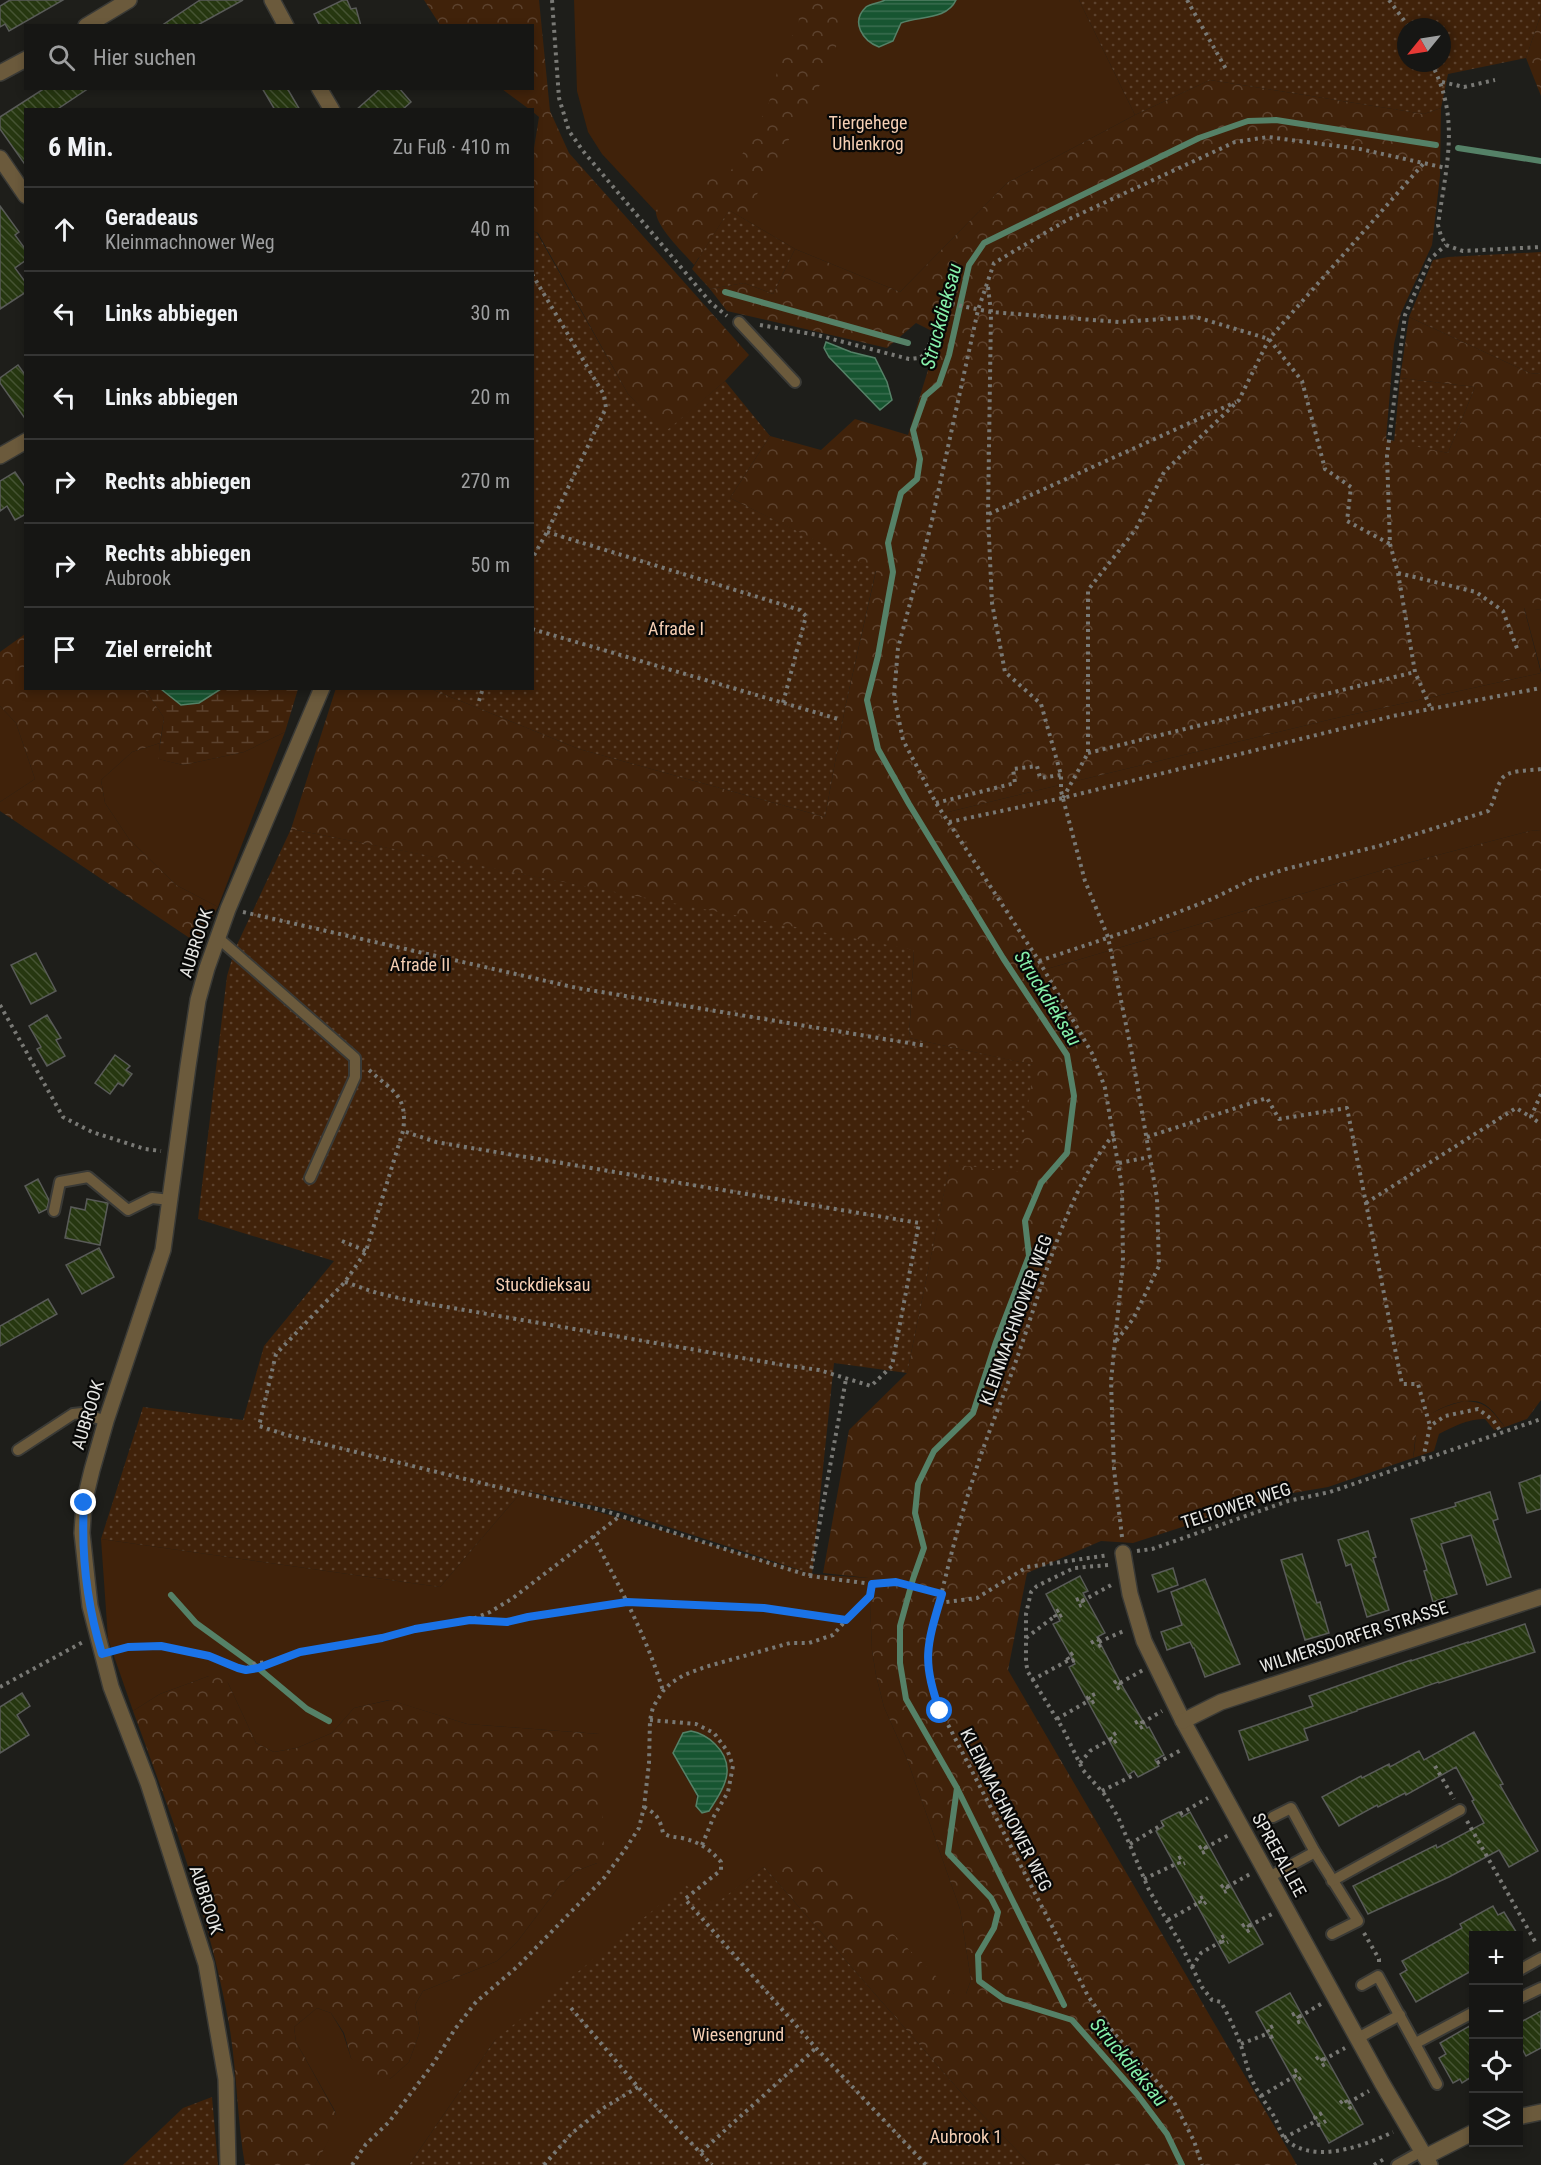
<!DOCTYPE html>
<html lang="de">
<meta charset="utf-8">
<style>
body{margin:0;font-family:"Roboto Condensed",sans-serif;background:#1f1f1d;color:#f1f3f6}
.controls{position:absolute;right:18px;bottom:18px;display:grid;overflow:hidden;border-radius:0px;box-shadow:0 3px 9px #0003}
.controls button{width:54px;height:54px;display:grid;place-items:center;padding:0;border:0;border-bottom:2px solid #353534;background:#161614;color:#f1f3f6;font:30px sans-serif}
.compass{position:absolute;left:1397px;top:18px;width:54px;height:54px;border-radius:50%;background:#161614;box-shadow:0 3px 9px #0003;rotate:240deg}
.stop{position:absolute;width:18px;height:18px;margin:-14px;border:4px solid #1a73e8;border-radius:50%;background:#fff}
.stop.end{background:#1a73e8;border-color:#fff;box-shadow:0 2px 6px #0008}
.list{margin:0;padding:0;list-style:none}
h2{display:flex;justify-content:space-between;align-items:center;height:78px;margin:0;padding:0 24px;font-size:26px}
h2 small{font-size:20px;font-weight:400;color:#9e9fa0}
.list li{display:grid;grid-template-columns:39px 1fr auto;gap:18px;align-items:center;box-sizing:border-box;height:84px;padding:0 24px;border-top:2px solid #353534}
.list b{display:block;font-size:22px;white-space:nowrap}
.list p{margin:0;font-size:20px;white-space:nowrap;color:#9e9fa0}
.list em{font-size:20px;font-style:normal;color:#9e9fa0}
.icon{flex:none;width:33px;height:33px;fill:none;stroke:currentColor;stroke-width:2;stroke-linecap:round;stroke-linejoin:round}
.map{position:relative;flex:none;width:1541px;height:2165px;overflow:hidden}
.search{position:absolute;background:#161614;box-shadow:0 3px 9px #0003;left:24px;top:24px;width:510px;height:66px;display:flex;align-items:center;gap:15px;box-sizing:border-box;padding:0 21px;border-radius:0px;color:#9e9fa0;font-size:22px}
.panel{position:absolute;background:#161614;box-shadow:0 3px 9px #0003;left:24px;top:108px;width:510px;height:582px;border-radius:0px}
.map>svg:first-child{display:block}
.green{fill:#40220a;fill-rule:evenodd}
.forest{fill:url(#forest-crowns)}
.wetland{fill:url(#wetland-marsh)}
.garden{fill:url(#garden-dots);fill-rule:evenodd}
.water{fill:url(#water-rules);stroke:#558167;stroke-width:1.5}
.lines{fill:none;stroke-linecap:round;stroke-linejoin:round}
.stream{stroke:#558167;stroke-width:6}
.building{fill:url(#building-back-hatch);stroke:#595b58;stroke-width:1.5}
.service-casing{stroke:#3a3a36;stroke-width:14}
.minor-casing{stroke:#3a3a36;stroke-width:18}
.path{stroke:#797975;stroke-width:4;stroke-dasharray:3 4.5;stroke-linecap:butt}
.service{stroke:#6b5a3c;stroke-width:10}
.minor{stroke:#6b5a3c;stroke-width:15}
.route{stroke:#1a73e8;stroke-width:8}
.labels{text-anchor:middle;stroke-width:4.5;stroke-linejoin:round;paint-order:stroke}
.park-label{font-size:18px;fill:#f5cfb4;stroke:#080807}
.street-label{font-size:18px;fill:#e7e7e4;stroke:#080807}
.water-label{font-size:20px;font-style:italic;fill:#86f0aa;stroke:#080807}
</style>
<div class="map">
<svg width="1541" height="2165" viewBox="0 0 1541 2165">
<defs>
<pattern id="forest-crowns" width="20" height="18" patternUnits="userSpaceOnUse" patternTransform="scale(1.5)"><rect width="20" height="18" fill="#40220a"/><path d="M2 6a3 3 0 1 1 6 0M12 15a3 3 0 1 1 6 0" fill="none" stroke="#5c422e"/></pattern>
<pattern id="wetland-marsh" width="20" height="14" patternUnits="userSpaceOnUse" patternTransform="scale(1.5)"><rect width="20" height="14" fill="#40220a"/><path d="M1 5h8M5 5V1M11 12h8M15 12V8" fill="none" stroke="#5c422e"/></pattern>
<pattern id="garden-dots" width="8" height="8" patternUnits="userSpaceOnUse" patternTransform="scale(1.5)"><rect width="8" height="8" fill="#40220a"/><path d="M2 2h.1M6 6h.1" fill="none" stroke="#5c422e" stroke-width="1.8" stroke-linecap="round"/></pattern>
<pattern id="water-rules" width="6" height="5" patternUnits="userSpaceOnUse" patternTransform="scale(1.5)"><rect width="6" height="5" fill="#175531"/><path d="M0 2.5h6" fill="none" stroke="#396d4f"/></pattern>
<pattern id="building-back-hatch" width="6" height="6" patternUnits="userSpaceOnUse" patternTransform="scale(1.5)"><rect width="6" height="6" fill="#263710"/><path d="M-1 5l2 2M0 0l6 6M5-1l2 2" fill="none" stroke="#465433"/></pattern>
</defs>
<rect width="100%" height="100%" fill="#1e1e1a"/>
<g class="green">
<polygon points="574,0 1079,0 1135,115 1007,183 900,292 795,249 729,210 699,258 602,154 588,132 577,91"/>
<polygon points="1524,607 1541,610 1541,671"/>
<polygon points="1541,673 1541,830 1530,831 1400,865 1047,969 1037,975 948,812 1332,719"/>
<polygon points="0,706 16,723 35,779 0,802"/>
<polygon points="285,732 218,907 176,885 129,839 105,803 101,780 132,752 160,743 159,759 183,765 244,752"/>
<path d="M1464,1401C1488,1402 1490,1409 1505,1427L1494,1430L1485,1419C1470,1418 1452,1427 1439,1434L1434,1451L1413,1458C1415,1449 1415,1441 1416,1433C1420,1413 1447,1406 1464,1401Z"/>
<path d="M523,1490L812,1574L869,1578L872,1650L876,1675L884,1707L907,1759L960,1909L971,1980L966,1994H954L764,1867L710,1909L495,2040L409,2165H315L337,2124L335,2111L296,2042L294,2027L317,2008L331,2013L343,2033L351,2058L390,2079L409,2062L420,2031L415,2005L423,1991L497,1961L517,1942L560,1885L576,1871L597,1863L599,1734L467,1724L389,1700L354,1708L332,1733L297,1748L274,1752L256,1743L228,1683L209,1676L160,1694L133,1711L108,1639L101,1539L440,1587ZM683,1774L722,1791L696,1806C699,1792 692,1785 683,1774Z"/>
</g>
<g class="forest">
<polygon points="424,0 539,0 550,111 569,153 749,355 725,381 665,433 628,394 538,233 533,231 533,154 539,117 533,112 532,110 529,109 502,89 532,88 532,26 440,25"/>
<path d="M798,0H841L835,57L798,125L765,178L745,219L729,210L694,265C685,254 654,225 656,210L671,204L710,179H719L727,174L737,164L768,106L783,50L788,40L797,31L799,25Z"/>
<polygon points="1541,14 1541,96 1526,58"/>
<path d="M1210,80L1424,114L1441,108L1440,176L1432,245L1401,313L1394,344L1386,439L1448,453L1475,387L1400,378L1409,317L1530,373L1541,374V610L1524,608L1541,673L1332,719L948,812L1047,969L1400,865L1530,831L1541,830V1400L1527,1419L1505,1427C1498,1418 1492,1408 1482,1403C1467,1395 1432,1409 1422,1422C1414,1430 1415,1447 1413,1458L1328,1487L1281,1495L1133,1543L1101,1541L1027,1573L1008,1670L1297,2165H1031L966,2098L764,1867L821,1863L954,1994H966L971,1980L960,1909L907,1759L884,1707L876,1675L872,1650L869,1578L823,1573L849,1430L907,1373L950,1163L1033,1065L909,1038L914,951L291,829L336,688L431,689L579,749L825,817L845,708L876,571L730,498L770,436L821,450L855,419L908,435L928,370L936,333L916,323L887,348L727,311L710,289L744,283L773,294L795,249L900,292L1007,183L1135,115Z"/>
<polygon points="25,634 26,688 145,689 164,718 160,743 132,752 101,780 105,803 129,839 176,885 218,907 197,943 0,811 0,802 35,779 16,723 0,706 0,652"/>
<path d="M209,1676H222L228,1683L256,1743L274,1752L297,1748L332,1733L354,1708L390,1700L467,1724L599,1734L604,1852L597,1863L576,1871L560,1885L517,1942L497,1961L423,1991L415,2005L420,2031L409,2062L390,2079L373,2077L351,2058L344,2033L331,2013L317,2008L294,2027L296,2042L335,2112L338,2124L315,2165H245C237,2119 237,2071 229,2024C210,1917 170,1812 133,1711L160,1694Z"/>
</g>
<polygon class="wetland" points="145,689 161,689 164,693 219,691 221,689 298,689 285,732 244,752 183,765 158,759 164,718"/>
<g class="garden">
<path d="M1079,0H1541V14L1526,58L1448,74L1441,108L1424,114L1210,80L1135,115ZM1406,27H1442V63H1406Z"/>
<polygon points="729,210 795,249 773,294 744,283 710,289 692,269"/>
<polygon points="533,231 537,233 628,394 665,432 725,381 770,436 730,498 876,570 845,708 825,817 579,749 431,689 532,688"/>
<polygon points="1541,252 1541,374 1530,373 1409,317 1433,260 1448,257"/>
<polygon points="1400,378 1475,387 1448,453 1394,442"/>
<polygon points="291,829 914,950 909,1038 1034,1065 1018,1172 950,1164 907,1373 834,1363 812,1574 622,1512 523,1490 440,1587 101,1539 143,1407 243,1420 264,1346 334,1261 198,1219 227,976 235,949"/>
<polygon points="764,1867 966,2098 1031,2165 409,2165 495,2040 685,1884 710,1908"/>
<polygon points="212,2097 218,2165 123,2165 183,2108"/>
</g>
<g class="water">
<path d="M885,0H956C947,20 919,16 901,23L893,41L879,47C863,41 850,22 866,7C870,4 879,3 885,0Z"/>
<polygon points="826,342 851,352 875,358 887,382 892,400 880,410 829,357 824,348"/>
<polygon points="161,689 221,689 199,703 181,705"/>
<path d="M691,1731C701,1733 708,1737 715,1744C738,1767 724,1788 709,1811L702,1813L696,1806L698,1796L673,1753L683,1733Z"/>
</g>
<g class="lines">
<g class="stream">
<polyline points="1458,148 1541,161"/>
<polyline points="725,292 908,343"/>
<polyline points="171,1595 196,1623 258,1668 307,1709 329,1721"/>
<polyline points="957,1788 1064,2005"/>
<polyline points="1182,2165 1167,2134 1137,2094 1072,2020 1004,1999 979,1981 978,1955 994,1928 998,1912 991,1898 948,1853 957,1788 906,1699 900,1663 900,1626 913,1579 924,1548 915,1513 918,1484 934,1451 973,1413 996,1342 1029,1256 1025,1221 1041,1183 1067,1153 1074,1096 1067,1055 1003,958 909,804 878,749 867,700 878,656 893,572 888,543 901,493 917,479 920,459 913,430 925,396 939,384 949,355 969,265 984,243 1199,138 1248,121 1276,120 1436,145"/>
</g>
</g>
<g class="building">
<polygon points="10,0 63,0 9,31 5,24 0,27 0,6"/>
<polygon points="200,0 243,0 196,26 161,26"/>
<polygon points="343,0 347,0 351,9 356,8 361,26 320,26 314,14"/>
<polygon points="45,88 89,88 56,110 26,110 26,166 0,129 0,117"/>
<polygon points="262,88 287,88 300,110 275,110"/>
<polygon points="381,88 399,88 411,102 402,110 356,110"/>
<polygon points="0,206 19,232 15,235 26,250 26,260 15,268 26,283 26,292 0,309"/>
<polygon points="18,365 26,376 26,420 0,383 0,378"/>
<polygon points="15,472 26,488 26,514 15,520 7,506 0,511 0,481"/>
<polygon points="36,953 56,991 31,1004 11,965"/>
<polygon points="47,1015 61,1038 56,1040 65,1056 47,1066 37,1049 41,1047 29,1026"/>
<polygon points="115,1055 130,1066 126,1070 132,1074 123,1086 118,1083 110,1094 95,1083"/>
<polygon points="38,1179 49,1200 47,1209 39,1213 25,1186"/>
<polygon points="87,1199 108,1203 100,1245 65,1238 71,1207 85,1210"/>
<polygon points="99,1248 114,1277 82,1294 66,1265"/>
<polygon points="48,1299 57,1314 0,1346 0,1326"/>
<polygon points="1541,1475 1541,1509 1527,1513 1519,1483"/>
<polygon points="1490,1492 1498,1519 1493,1521 1511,1577 1487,1585 1471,1535 1441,1544 1457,1594 1433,1602 1424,1571 1427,1570 1411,1519 1456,1506 1455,1503"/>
<polygon points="1368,1531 1376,1557 1373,1558 1389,1610 1367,1617 1351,1564 1346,1566 1338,1540"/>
<polygon points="1302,1554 1317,1603 1320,1602 1329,1633 1305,1640 1281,1560"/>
<polygon points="1173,1568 1178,1585 1158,1592 1152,1575"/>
<polygon points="1080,1576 1088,1591 1083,1593 1105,1633 1097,1637 1124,1689 1147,1728 1149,1727 1164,1755 1155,1760 1159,1766 1138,1777 1134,1771 1128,1775 1069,1667 1075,1664 1053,1624 1060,1621 1046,1594"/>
<polygon points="1205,1579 1240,1664 1205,1677 1194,1648 1193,1648 1190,1642 1167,1650 1161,1632 1182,1625 1171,1592"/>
<polygon points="1525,1624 1535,1652 1439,1683 1438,1682 1357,1710 1357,1711 1304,1729 1308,1740 1249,1760 1239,1731 1313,1706 1309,1696 1411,1660 1411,1661 1468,1642 1468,1643"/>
<polygon points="22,1693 30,1706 17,1715 29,1735 0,1753 0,1707"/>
<polygon points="1474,1732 1503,1784 1500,1785 1538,1851 1509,1867 1499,1850 1449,1877 1368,1914 1353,1886 1436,1845 1437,1848 1484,1823 1472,1801 1474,1800 1456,1767 1406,1795 1405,1793 1378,1807 1377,1805 1339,1826 1322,1797 1361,1776 1362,1778 1389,1764 1390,1767 1419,1751 1424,1760"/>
<polygon points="1179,1812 1182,1817 1190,1812 1263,1944 1229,1963 1156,1831 1164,1826 1161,1821"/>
<polygon points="1493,1906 1498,1915 1504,1912 1518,1935 1473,1935 1473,1970 1416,2002 1400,1974 1407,1970 1402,1961 1462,1928 1460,1924"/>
<polygon points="1290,1993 1363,2124 1329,2143 1256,2012"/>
<polygon points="1541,2011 1541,2048 1526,2056 1519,2043 1519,2023"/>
<polygon points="1473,2024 1473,2076 1462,2083 1460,2079 1453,2083 1439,2058 1446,2054 1440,2043"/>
</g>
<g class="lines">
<defs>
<g id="service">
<polyline points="739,322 795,382"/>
<polyline points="217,937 355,1058 355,1077 310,1178"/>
<polyline points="54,1211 60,1182 88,1177 128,1210 152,1198 170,1200"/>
<polyline points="18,1450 73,1414 82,1413 106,1421"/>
<polyline points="1273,1817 1291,1808 1315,1852 1358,1921 1332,1934"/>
<polyline points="1269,1877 1315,1852"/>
<polyline points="1332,1881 1460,1810"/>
<polyline points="1518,1971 1541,1958"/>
<polyline points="1362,1985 1378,1976 1437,2084"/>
<polyline points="1518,1999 1541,1988"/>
<polyline points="1358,2038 1400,2015"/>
<polyline points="1416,2043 1474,2012"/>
<polyline points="1397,2165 1422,2151"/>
</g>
<g id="minor">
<polyline points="272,0 286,26"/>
<polyline points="86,26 129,0"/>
<polyline points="0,73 26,59"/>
<polyline points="319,88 332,110"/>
<polyline points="0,158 26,196"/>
<polyline points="0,456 26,441"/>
<polyline points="1123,1553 1130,1594 1144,1641 1183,1721 1382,2083 1430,2165"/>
<polyline points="1183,1721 1221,1702 1541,1597"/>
<polyline points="1518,2117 1541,2112"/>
<polyline points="1425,2157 1474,2132"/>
<polyline points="228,2165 226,2079 206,1964 148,1783 111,1687 90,1606 82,1533 84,1503 92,1470 106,1421 163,1250 188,1066 198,1000 207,968 228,909 322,688"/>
</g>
</defs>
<use href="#service" class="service-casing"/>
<use href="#minor" class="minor-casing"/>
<g class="path">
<polyline points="552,0 559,98 569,131 583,151 711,303 727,316"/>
<polyline points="1187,0 1226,69"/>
<polyline points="1389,0 1409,27"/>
<path d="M1431,63C1461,118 1446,166 1438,225L1441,236L1446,245L1463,251L1541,247"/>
<polyline points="1442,82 1464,87 1495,80"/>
<polyline points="532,274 604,395 606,408 547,532 532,559"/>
<polyline points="988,287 991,312 988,515 992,603 1005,672 1041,704 1061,775 1061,791 1085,881 1108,937 1131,1049 1157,1198 1159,1266 1133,1319 1114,1344"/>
<path d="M760,325L817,335L909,359C910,359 918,358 919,358C931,353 937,317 941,305L947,303L991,312L1119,322L1196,317L1269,339L1302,381L1325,469L1351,487L1347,521L1390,544L1387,456L1405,315L1430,259L1446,245"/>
<polyline points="989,514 1236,402"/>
<polyline points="547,532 800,610 806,616 783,703"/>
<polyline points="1390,544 1398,573 1415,672 1431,709"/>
<polyline points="1398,573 1476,592 1503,611 1518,651"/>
<polyline points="532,629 838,719"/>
<polyline points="479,701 483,688"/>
<polyline points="1088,753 1415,672"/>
<polyline points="1063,798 1088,753 1088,590 1136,529 1164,472 1239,400 1269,339 1424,163"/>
<polyline points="936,803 1015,783 1013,769 1037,766 1040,778 1061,775"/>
<polyline points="949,822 1063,798 1393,716 1541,688"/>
<polyline points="243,912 577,988 927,1046"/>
<path d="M1039,961L1140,927L1212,899L1251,880L1286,869L1379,846L1488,811C1495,801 1495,790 1501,780C1507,769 1530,771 1541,769"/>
<polyline points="0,1005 63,1117 92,1132 145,1149 161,1151"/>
<path d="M369,1070C393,1092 408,1095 403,1131L366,1251L345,1282L276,1354L259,1426L287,1435L522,1493L602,1510L810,1576L872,1584L896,1582L942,1594"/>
<polyline points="1541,1094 1531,1117 1541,1124"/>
<path d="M1114,1134C1066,1191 1042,1288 1017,1358C1004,1396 987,1434 975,1473C955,1532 942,1593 927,1653C927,1674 933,1691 941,1711L1088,1996L1113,2032L1173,2100L1194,2141L1202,2165"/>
<polyline points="1147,1137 1267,1098 1279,1119 1347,1108 1402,1384 1418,1384 1430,1426"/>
<polyline points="1119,1163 1150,1157"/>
<polyline points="1366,1203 1516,1108 1531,1117"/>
<polyline points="342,1241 366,1251"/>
<polyline points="345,1282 377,1293 412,1301 783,1365 819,1370 871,1386 892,1366 919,1223 436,1142 403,1131"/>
<polyline points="1423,1459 1430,1426 1445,1416 1478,1409 1493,1420 1501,1432"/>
<path d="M593,1536C619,1586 647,1637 663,1691"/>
<polyline points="1122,1537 1114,1469 1111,1381 1123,1263 1122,1187 1105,1088 1093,1055 1039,961 936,803 903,740 894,696 898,648 930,529 978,310 994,263 1067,220 1235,142 1268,137 1360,149 1446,168"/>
<polyline points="1137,1551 1152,1549 1288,1501 1330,1492 1541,1419"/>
<path d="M1108,1565L1074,1568L1037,1586L1031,1592L1026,1614V1663L1028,1672L1063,1729L1083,1770L1105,1795L1118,1817L1149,1890L1179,1941L1202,1987L1212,2000L1221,2002C1228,2015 1235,2029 1240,2043C1245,2056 1247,2070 1253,2082C1259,2095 1268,2106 1275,2118C1278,2124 1280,2132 1284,2138C1311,2165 1362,2147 1393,2132"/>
<polyline points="810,1576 846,1379"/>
<polyline points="1076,1600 1081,1598 1084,1604 1079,1606"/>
<polyline points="1082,1601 1113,1584"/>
<polyline points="939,1603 977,1598 1027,1567 1109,1555"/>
<polyline points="1059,1610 1054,1613 1056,1618 1062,1615"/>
<polyline points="472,1621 507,1622 528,1617 569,1612 627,1602 764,1608 845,1620"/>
<polyline points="1026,1638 1055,1616"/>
<polyline points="1099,1642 1126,1630"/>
<polyline points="1091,1643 1098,1639 1101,1645 1094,1649"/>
<polyline points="117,1650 128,1647 161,1646 209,1656 238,1668 246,1670 258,1668 300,1652 470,1620 490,1612 513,1598 620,1516"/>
<polyline points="1073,1653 1067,1657 1070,1662 1076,1659"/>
<path d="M247,1669C252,1662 262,1662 270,1663"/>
<polyline points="1032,1680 1069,1660"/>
<polyline points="1114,1683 1118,1680 1122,1686 1116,1689"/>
<polyline points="1120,1683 1143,1670"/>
<polyline points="0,1687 83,1642"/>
<polyline points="1095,1694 1088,1697 1091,1703 1098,1699"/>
<polyline points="1057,1719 1090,1700"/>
<polyline points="650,1720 696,1724 714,1733 728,1752 733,1766 728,1792 714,1816 702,1845"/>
<polyline points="1135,1723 1141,1720 1144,1726 1138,1729"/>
<polyline points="1142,1723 1162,1711"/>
<polyline points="1116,1733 1110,1737 1113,1743 1119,1739"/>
<polyline points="1080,1763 1090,1751 1111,1739"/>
<polyline points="1157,1763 1183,1749"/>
<polyline points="1435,1766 1454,1799"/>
<polyline points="1102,1791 1136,1774"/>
<path d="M644,1807C657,1814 660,1819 663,1833C669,1837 675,1837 682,1838C699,1842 710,1849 721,1862V1870L685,1899L816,2048L926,2165"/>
<polyline points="1180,1814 1208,1798"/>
<polyline points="1467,1821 1537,1945"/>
<polyline points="1130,1844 1163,1824"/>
<polyline points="1199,1848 1204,1845 1207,1851 1202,1853"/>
<polyline points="1205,1848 1229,1835"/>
<polyline points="1181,1857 1177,1859 1180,1865 1185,1863"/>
<polyline points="1144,1879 1178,1863"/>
<polyline points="1221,1887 1225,1884 1229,1890 1224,1892"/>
<polyline points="1227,1887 1250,1874"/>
<polyline points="1203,1897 1198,1899 1202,1905 1206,1902"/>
<polyline points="1168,1920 1200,1902"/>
<polyline points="1242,1926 1247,1923 1251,1929 1246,1932"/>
<polyline points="1249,1926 1272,1914"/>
<polyline points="1364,1933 1379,1959 1379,1964"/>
<polyline points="1224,1936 1220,1938 1224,1944 1228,1942"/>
<polyline points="1192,1967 1201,1953 1222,1941"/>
<polyline points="571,2008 638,2087 712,2165"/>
<polyline points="1292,2015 1296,2013 1301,2021 1296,2023"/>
<polyline points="1299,2017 1321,2004"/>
<polyline points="1273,2026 1267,2029 1271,2037 1277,2034"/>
<polyline points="1241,2044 1269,2033"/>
<polyline points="1316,2059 1320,2056 1325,2064 1320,2067"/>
<polyline points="1323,2060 1345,2048"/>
<polyline points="1297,2070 1293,2072 1297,2080 1302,2077"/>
<polyline points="1261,2096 1295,2076"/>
<polyline points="1340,2103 1345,2099 1350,2108 1345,2110"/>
<polyline points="1348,2103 1369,2091"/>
<polyline points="1322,2113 1315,2117 1319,2125 1326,2121"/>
<polyline points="1284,2138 1316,2121"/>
<polyline points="701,2152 816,2048"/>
<polyline points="352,2165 366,2144 389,2122 433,2064 455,2029 476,2002 518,1966 604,1878 624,1851 639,1828 644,1807 649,1763 650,1720 653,1707 663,1691 671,1683 684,1675 705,1667 790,1643 809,1643 833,1635 853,1612 870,1596 872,1584"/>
<polyline points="544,2165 572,2133 605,2107 638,2087"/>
<polyline points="1374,2165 1384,2159"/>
</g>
<use href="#service" class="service"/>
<use href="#minor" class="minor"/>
</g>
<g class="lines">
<path class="route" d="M84,1503C81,1554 87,1605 102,1654L128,1647L161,1646L209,1656L238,1668L246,1670L258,1668L300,1652L382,1638L415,1629L470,1620L507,1622L528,1617L627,1602L764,1608L846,1620L870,1596L872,1584L896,1582L942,1594C927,1644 921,1661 940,1711"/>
</g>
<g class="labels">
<g class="park-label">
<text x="868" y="129">Tiergehege<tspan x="868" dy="21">Uhlenkrog</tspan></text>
<text x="676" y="635">Afrade I</text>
<text x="420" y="971">Afrade II</text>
<text x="543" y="1291">Stuckdieksau</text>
<text x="738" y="2041">Wiesengrund</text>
<text x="966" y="2143">Aubrook 1</text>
</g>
<g class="street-label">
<text transform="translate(196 943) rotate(-72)" y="6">AUBROOK</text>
<text transform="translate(1016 1320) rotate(-70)" y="6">KLEINMACHNOWER WEG</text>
<text transform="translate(88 1415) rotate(-73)" y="6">AUBROOK</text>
<text transform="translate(1236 1506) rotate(-18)" y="6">TELTOWER WEG</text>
<text transform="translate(1354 1637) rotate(-18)" y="6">WILMERSDORFER STRASSE</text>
<text transform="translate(1006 1810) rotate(63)" y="6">KLEINMACHNOWER WEG</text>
<text transform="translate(1279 1855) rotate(61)" y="6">SPREEALLEE</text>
<text transform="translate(206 1900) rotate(72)" y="6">AUBROOK</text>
</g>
<g class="water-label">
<text transform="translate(941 316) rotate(-75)" y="7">Struckdieksau</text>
<text transform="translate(1048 998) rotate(58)" y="7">Struckdieksau</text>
<text transform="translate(1129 2062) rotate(50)" y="7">Struckdieksau</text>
</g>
</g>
</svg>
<div class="controls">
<button>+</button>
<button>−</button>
<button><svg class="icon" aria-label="locate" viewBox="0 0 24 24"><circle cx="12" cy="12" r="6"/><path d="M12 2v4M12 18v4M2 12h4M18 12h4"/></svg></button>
<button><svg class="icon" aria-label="layers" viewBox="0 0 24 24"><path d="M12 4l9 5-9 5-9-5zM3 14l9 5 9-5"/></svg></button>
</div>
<svg class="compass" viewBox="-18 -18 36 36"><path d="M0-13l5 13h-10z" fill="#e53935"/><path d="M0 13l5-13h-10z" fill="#9e9fa0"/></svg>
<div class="stop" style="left:940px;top:1711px"></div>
<div class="stop end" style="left:84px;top:1503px"></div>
<div class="search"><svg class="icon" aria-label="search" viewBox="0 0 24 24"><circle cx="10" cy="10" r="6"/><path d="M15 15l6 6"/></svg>Hier suchen</div>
<section class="panel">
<h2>6 Min.<small>Zu Fuß · 410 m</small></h2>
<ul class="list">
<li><svg class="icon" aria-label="ahead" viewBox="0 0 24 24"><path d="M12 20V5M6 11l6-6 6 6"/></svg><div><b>Geradeaus</b><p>Kleinmachnower Weg</p></div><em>40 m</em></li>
<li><svg class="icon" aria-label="left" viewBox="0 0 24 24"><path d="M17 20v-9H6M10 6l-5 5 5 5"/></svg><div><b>Links abbiegen</b></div><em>30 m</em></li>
<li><svg class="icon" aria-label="left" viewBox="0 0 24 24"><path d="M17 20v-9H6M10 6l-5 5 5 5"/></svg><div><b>Links abbiegen</b></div><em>20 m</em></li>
<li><svg class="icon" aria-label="right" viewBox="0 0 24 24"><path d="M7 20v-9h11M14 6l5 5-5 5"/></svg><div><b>Rechts abbiegen</b></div><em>270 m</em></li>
<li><svg class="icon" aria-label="right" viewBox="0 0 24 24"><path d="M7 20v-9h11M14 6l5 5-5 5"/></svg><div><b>Rechts abbiegen</b><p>Aubrook</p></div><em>50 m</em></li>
<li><svg class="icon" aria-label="arrive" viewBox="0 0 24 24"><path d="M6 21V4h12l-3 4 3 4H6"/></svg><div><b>Ziel erreicht</b></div></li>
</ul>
</section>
</div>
